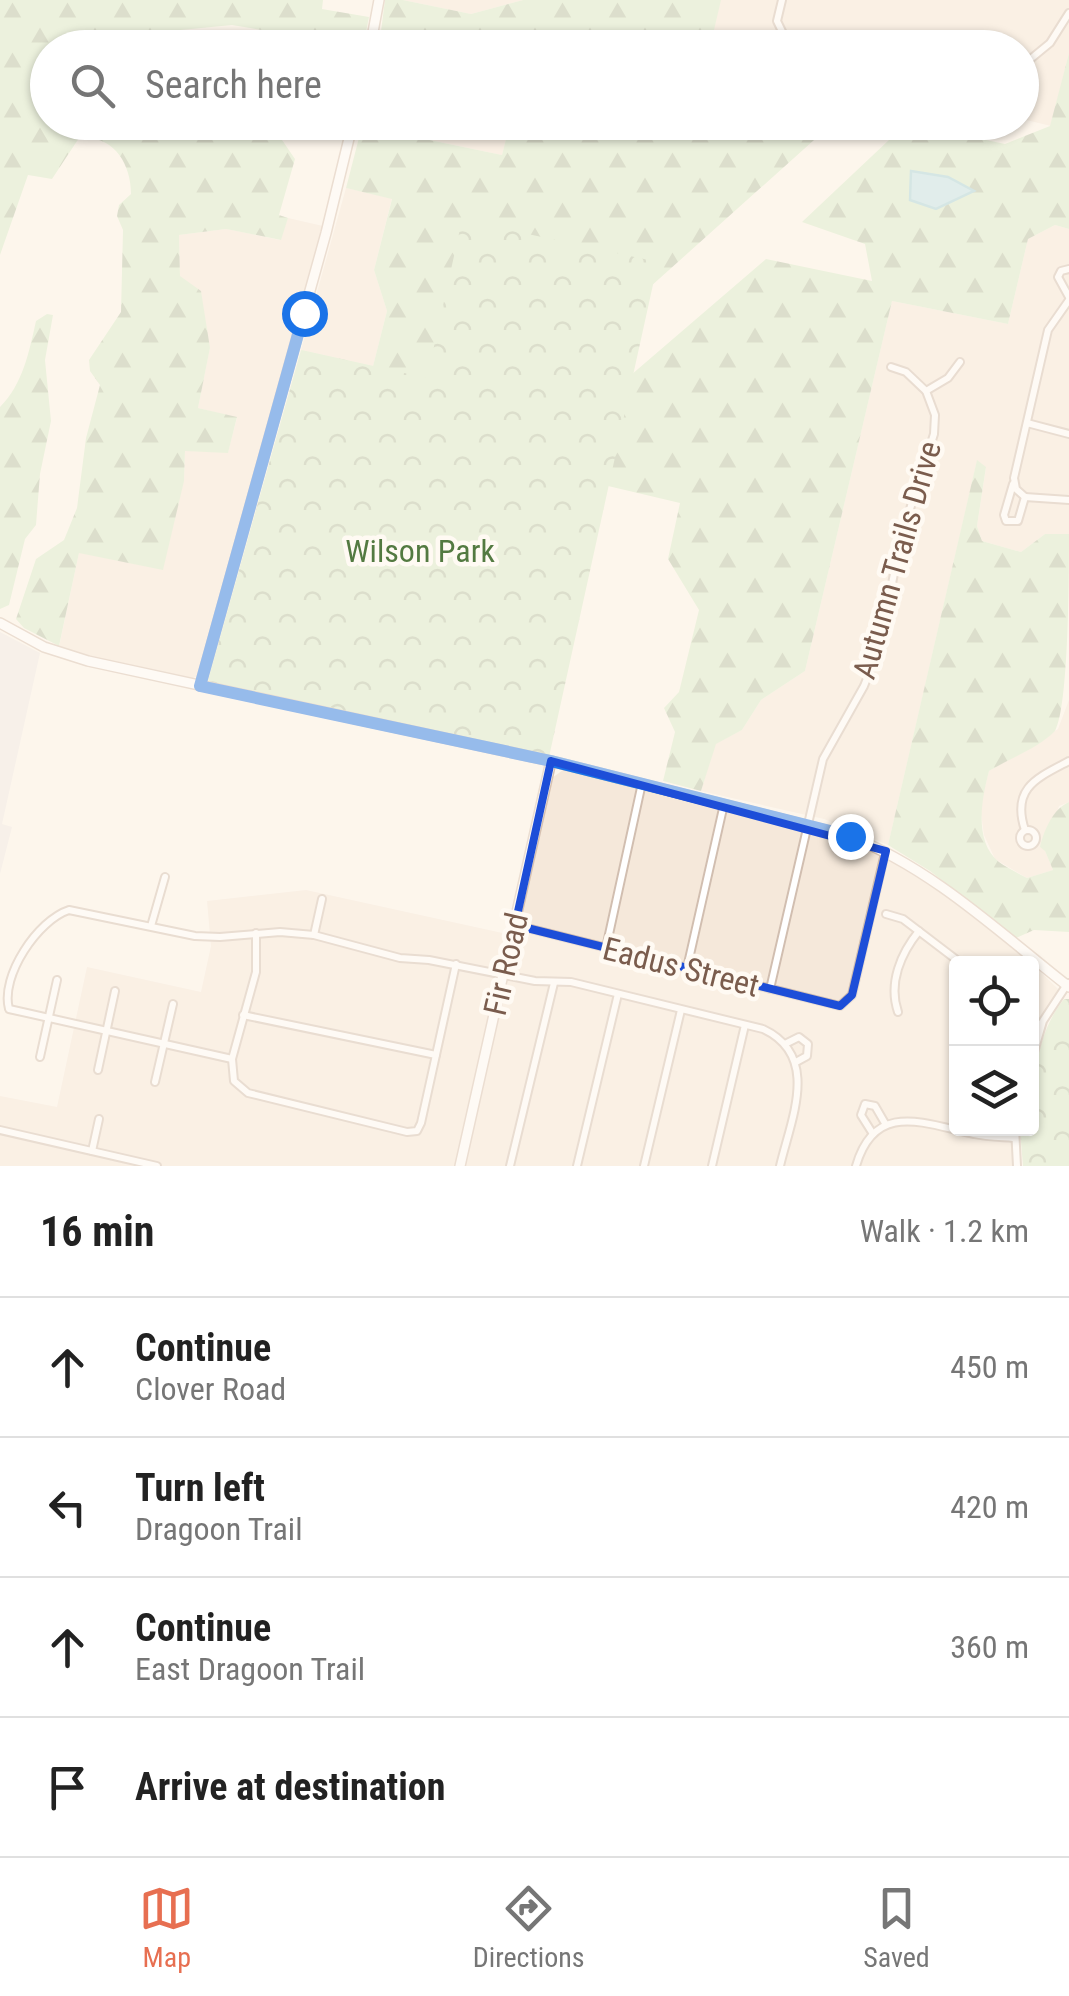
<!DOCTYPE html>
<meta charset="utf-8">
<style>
body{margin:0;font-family:"Roboto Condensed",sans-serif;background:#f6f6f6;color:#222}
.controls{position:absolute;right:30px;bottom:30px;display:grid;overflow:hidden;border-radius:10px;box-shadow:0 2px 8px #0004}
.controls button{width:90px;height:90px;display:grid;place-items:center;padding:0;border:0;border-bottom:2px solid #e0e0e0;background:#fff;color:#222;font:50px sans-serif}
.stop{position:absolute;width:30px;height:30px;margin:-22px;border:8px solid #1a73e8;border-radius:50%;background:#fff}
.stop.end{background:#1a73e8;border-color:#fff;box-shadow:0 2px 10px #0008}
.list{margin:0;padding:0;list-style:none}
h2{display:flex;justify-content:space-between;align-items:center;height:130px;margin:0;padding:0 40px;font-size:42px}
h2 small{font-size:32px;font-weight:400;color:#767676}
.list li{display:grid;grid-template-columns:65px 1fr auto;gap:30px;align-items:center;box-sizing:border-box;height:140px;padding:0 40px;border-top:2px solid #e0e0e0}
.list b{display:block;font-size:38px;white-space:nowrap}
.list p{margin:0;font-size:32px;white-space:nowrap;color:#767676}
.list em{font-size:32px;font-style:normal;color:#767676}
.icon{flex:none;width:55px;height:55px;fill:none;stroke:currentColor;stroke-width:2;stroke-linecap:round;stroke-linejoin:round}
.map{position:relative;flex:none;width:1069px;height:1166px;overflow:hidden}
.search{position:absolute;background:#fff;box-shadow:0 2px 8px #0004;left:30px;right:30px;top:30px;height:110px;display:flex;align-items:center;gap:25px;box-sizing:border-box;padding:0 35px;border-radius:55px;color:#767676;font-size:38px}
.sheet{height:690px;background:#fff}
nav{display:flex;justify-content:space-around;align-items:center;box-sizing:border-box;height:140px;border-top:2px solid #e0e0e0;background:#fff;font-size:28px;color:#767676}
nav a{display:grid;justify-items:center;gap:5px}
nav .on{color:#e76f51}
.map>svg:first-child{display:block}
.residential{fill:#f5e8da}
.industrial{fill:#efe9e4}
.forest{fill:url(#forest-firs);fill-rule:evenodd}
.park{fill:url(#park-crowns)}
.water{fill:#bfe3e8;stroke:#a5d3da;stroke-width:2.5}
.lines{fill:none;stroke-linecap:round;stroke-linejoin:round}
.street-casing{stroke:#d1beb0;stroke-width:10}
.secondary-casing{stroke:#d6c0b0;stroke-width:12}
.street{stroke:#fff;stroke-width:6}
.secondary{stroke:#fff;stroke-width:9}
.route{stroke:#1a73e8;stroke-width:12}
.marked{fill:none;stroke:#1d4ed8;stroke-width:8;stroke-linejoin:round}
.labels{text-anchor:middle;stroke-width:9;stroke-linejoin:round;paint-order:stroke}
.park-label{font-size:32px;fill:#537a41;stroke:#fffaf3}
.street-label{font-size:32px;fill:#7a5c4d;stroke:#fffaf3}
</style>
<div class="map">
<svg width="1069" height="1166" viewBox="0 0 1069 1166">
<defs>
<pattern id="forest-firs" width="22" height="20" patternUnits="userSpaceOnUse" patternTransform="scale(2.5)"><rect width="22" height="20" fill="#d8ecc9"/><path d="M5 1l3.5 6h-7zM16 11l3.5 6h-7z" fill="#b4c2a5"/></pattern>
<pattern id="park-crowns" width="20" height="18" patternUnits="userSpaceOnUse" patternTransform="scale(2.5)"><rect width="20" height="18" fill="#d8ecc9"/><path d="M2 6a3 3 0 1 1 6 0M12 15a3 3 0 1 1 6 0" fill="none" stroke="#b4c2a5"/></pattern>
</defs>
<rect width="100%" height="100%" fill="#fdf6ec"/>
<g class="residential">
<polygon points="403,0 523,0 471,14"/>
<polygon points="720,0 1069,0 1069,53 1051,126 1022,119 1022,48 721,48 709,45"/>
<polygon points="363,122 510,123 502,155 362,126"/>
<polygon points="346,188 392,198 374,270 387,311 373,366 301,350"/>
<polygon points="288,218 323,226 197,676 191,679 106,661 59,647 79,553 184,481 185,450 228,452 237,418 198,408 210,348 180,276 179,235 226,229 280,240"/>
<polygon points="1055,225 1069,229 1069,534 1045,534 1021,552 982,541 977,526 986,468 977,461 888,845 824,819 701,791 715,744 742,730 761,700 805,671 892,301 1008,324 1028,239"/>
<polygon points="1069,700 1069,802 1059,806 1045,851 1053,870 1027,878 995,859 984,835 980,806 989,771 1058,729"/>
<polygon points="563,770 800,826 876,851 928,882 1026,958 1031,964 956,964 956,1128 1012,1129 1014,1166 464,1166 549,785 552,778"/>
<polygon points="306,890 507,934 457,1166 0,1166 0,1096 57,1107 87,967 201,992 211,946 207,901"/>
<polygon points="1032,964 1058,989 1042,1018 1032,1047"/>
</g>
<polygon class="industrial" points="0,632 40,653 2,824 12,827 0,874"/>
<g class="forest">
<path d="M0,0H323L322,9L369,17L363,47L232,25L150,33L147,45L156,47L48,48V122L258,123L256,132L280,137L295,159L279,215L288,218L281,240L226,229L179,235L180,276L201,291L210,348L198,408L237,417L228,453L185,451L184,481L163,570L79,553L59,646L24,628L16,619L36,559L64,540L77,508L86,438L100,385L90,371L89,360L121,312L123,230L117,216L119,205L131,194C131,163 113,134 79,138L52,179L28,175L0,255Z"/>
<polygon points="385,0 403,0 471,14 523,0 721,0 710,47 379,47"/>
<path d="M1069,53V229L1055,225L1028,239L1008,324L892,301L805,671L761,700L742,730L716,744L701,791L663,781L675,732L664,708L679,692L699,610L668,559L680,503L608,486L631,375L766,259L872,281L865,244L802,222L907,123L1005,144L1050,126ZM948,177L973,191L936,209L910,199Z"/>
<polygon points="510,123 833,123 466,452 301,350 373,366 387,311 374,270 392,199 346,188 362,126 502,155"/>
<path d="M47,314L53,315L45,360L51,421L40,474L36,525L25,539L9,605L0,609V407C23,384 29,352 36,321Z"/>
<path d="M977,460L986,467L977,526L982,541L1021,552L1045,534H1069C1069,573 1069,707 1055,731C1037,749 1010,758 989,771C982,798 973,841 999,862C1007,868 1018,873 1027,878L1053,870L1045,851L1040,847C1044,830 1053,809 1069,802V932L1034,930L1016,938L930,871L888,845Z"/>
</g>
<g class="park">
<polygon points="462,220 658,262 549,757 211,684 208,680 301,350 427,378"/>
<path d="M1064,999H1069V1166H1023L1020,1131L1021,1129L1032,1128C1032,1085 1035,1035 1064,999Z"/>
</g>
<polygon class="water" points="911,171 948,177 974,191 936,209 910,200"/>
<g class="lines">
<defs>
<g id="street">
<polyline points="782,0 777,21 790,48"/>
<polyline points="1022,66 1050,43 1069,13"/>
<polyline points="1069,269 1061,271 1058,277 1069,297"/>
<polyline points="926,391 948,378 960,362"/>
<polyline points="1027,423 1069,434"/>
<polyline points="1013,484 1004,515 1006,521 1018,521 1025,497"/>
<polyline points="1025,497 1016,489 1014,478 1048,330 1069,300"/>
<polyline points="1025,497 1069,500"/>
<path d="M1025,830C1011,788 1037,778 1069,761"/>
<circle cx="1028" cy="838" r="8"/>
<polyline points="886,914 903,919 962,964"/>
<polyline points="515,925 840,1006 852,995 885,853"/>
<polyline points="151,926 165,877"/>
<polyline points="256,933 256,972 232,1059 234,1081 248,1093 407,1132 417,1131 421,1123 456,964"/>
<polyline points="314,935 322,899"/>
<polyline points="606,948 642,783"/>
<polyline points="687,968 724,804"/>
<polyline points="770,989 823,759 864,686 879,648 902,534 934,434 935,415 926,391 906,372 891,367"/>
<path d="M898,1012C888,983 901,953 919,931"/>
<polyline points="243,1015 436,1055"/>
<polyline points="1032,1018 1041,1026"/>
<polyline points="785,1044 799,1037 808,1044 807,1056 796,1062"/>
<polyline points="40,1057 57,980"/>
<path d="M232,1059L9,1009C0,976 38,920 69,910L195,936L220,937L280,932L314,935L400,958L429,960L535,981L571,982L763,1029C821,1056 791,1119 780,1166"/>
<polyline points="1032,1059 1043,1021 1068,983"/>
<polyline points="98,1070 115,991"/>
<polyline points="155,1082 173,1004"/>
<polyline points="1015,1128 1017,1166"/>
<polyline points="0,1130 157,1166"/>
<polyline points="873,1134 861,1115 865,1104 875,1106 886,1125"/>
<polyline points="92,1151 99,1119"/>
<polyline points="510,1166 554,983"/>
<polyline points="577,1166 618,994"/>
<polyline points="644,1166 681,1010"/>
<polyline points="712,1166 745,1025"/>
<path d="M856,1166C875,1100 925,1124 974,1134C987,1137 1000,1137 1013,1138"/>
</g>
<g id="secondary">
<polyline points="370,48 379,0"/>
<path d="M0,623L44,647L88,661L551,761L849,836C932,868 1000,933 1069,987"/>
<polyline points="200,686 326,233 353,122"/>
<polyline points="460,1166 551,761"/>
</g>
</defs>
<use href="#street" class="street-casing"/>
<use href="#secondary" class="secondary-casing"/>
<use href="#street" class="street"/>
<use href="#secondary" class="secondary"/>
</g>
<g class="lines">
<polyline class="route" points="304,313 200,686 551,761 850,836"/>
</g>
<path d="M0 0H1069V1166H0ZM551,761L886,851L852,995L840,1006L515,925Z" fill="#fdf6ec" fill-opacity=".55" fill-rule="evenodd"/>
<path class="marked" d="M551,761L886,851L852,995L840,1006L515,925Z"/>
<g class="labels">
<g class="park-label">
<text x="420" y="562">Wilson Park</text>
</g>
<g class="street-label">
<text transform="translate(897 560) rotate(-74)" y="11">Autumn Trails Drive</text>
<text transform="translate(506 964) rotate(-77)" y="11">Fir Road</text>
<text transform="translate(681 967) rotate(14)" y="11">Eadus Street</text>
</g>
</g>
</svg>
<div class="controls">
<button><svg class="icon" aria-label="locate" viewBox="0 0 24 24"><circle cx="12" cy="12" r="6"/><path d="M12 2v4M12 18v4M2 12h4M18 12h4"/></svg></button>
<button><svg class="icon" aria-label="layers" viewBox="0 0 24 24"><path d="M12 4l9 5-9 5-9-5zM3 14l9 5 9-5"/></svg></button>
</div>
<div class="stop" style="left:304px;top:313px"></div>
<div class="stop end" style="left:850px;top:836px"></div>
<div class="search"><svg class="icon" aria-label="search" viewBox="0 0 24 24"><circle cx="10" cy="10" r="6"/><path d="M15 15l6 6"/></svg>Search here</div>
</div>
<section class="sheet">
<h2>16 min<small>Walk · 1.2 km</small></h2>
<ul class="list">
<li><svg class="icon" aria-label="ahead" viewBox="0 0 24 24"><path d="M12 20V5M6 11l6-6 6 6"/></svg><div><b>Continue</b><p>Clover Road</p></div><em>450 m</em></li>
<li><svg class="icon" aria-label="left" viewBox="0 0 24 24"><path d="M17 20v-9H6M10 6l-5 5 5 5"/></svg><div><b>Turn left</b><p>Dragoon Trail</p></div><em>420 m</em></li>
<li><svg class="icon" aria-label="ahead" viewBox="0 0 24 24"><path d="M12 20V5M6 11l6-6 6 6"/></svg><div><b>Continue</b><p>East Dragoon Trail</p></div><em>360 m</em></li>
<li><svg class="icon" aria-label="arrive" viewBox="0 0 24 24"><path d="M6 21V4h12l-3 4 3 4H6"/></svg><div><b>Arrive at destination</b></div></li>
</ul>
</section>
<nav>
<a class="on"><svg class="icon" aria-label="map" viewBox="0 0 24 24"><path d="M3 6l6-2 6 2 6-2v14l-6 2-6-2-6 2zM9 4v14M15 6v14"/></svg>Map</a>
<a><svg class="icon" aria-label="directions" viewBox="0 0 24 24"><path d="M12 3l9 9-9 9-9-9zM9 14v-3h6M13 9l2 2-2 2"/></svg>Directions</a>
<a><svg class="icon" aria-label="saved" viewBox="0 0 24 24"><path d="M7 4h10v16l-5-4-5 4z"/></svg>Saved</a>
</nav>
